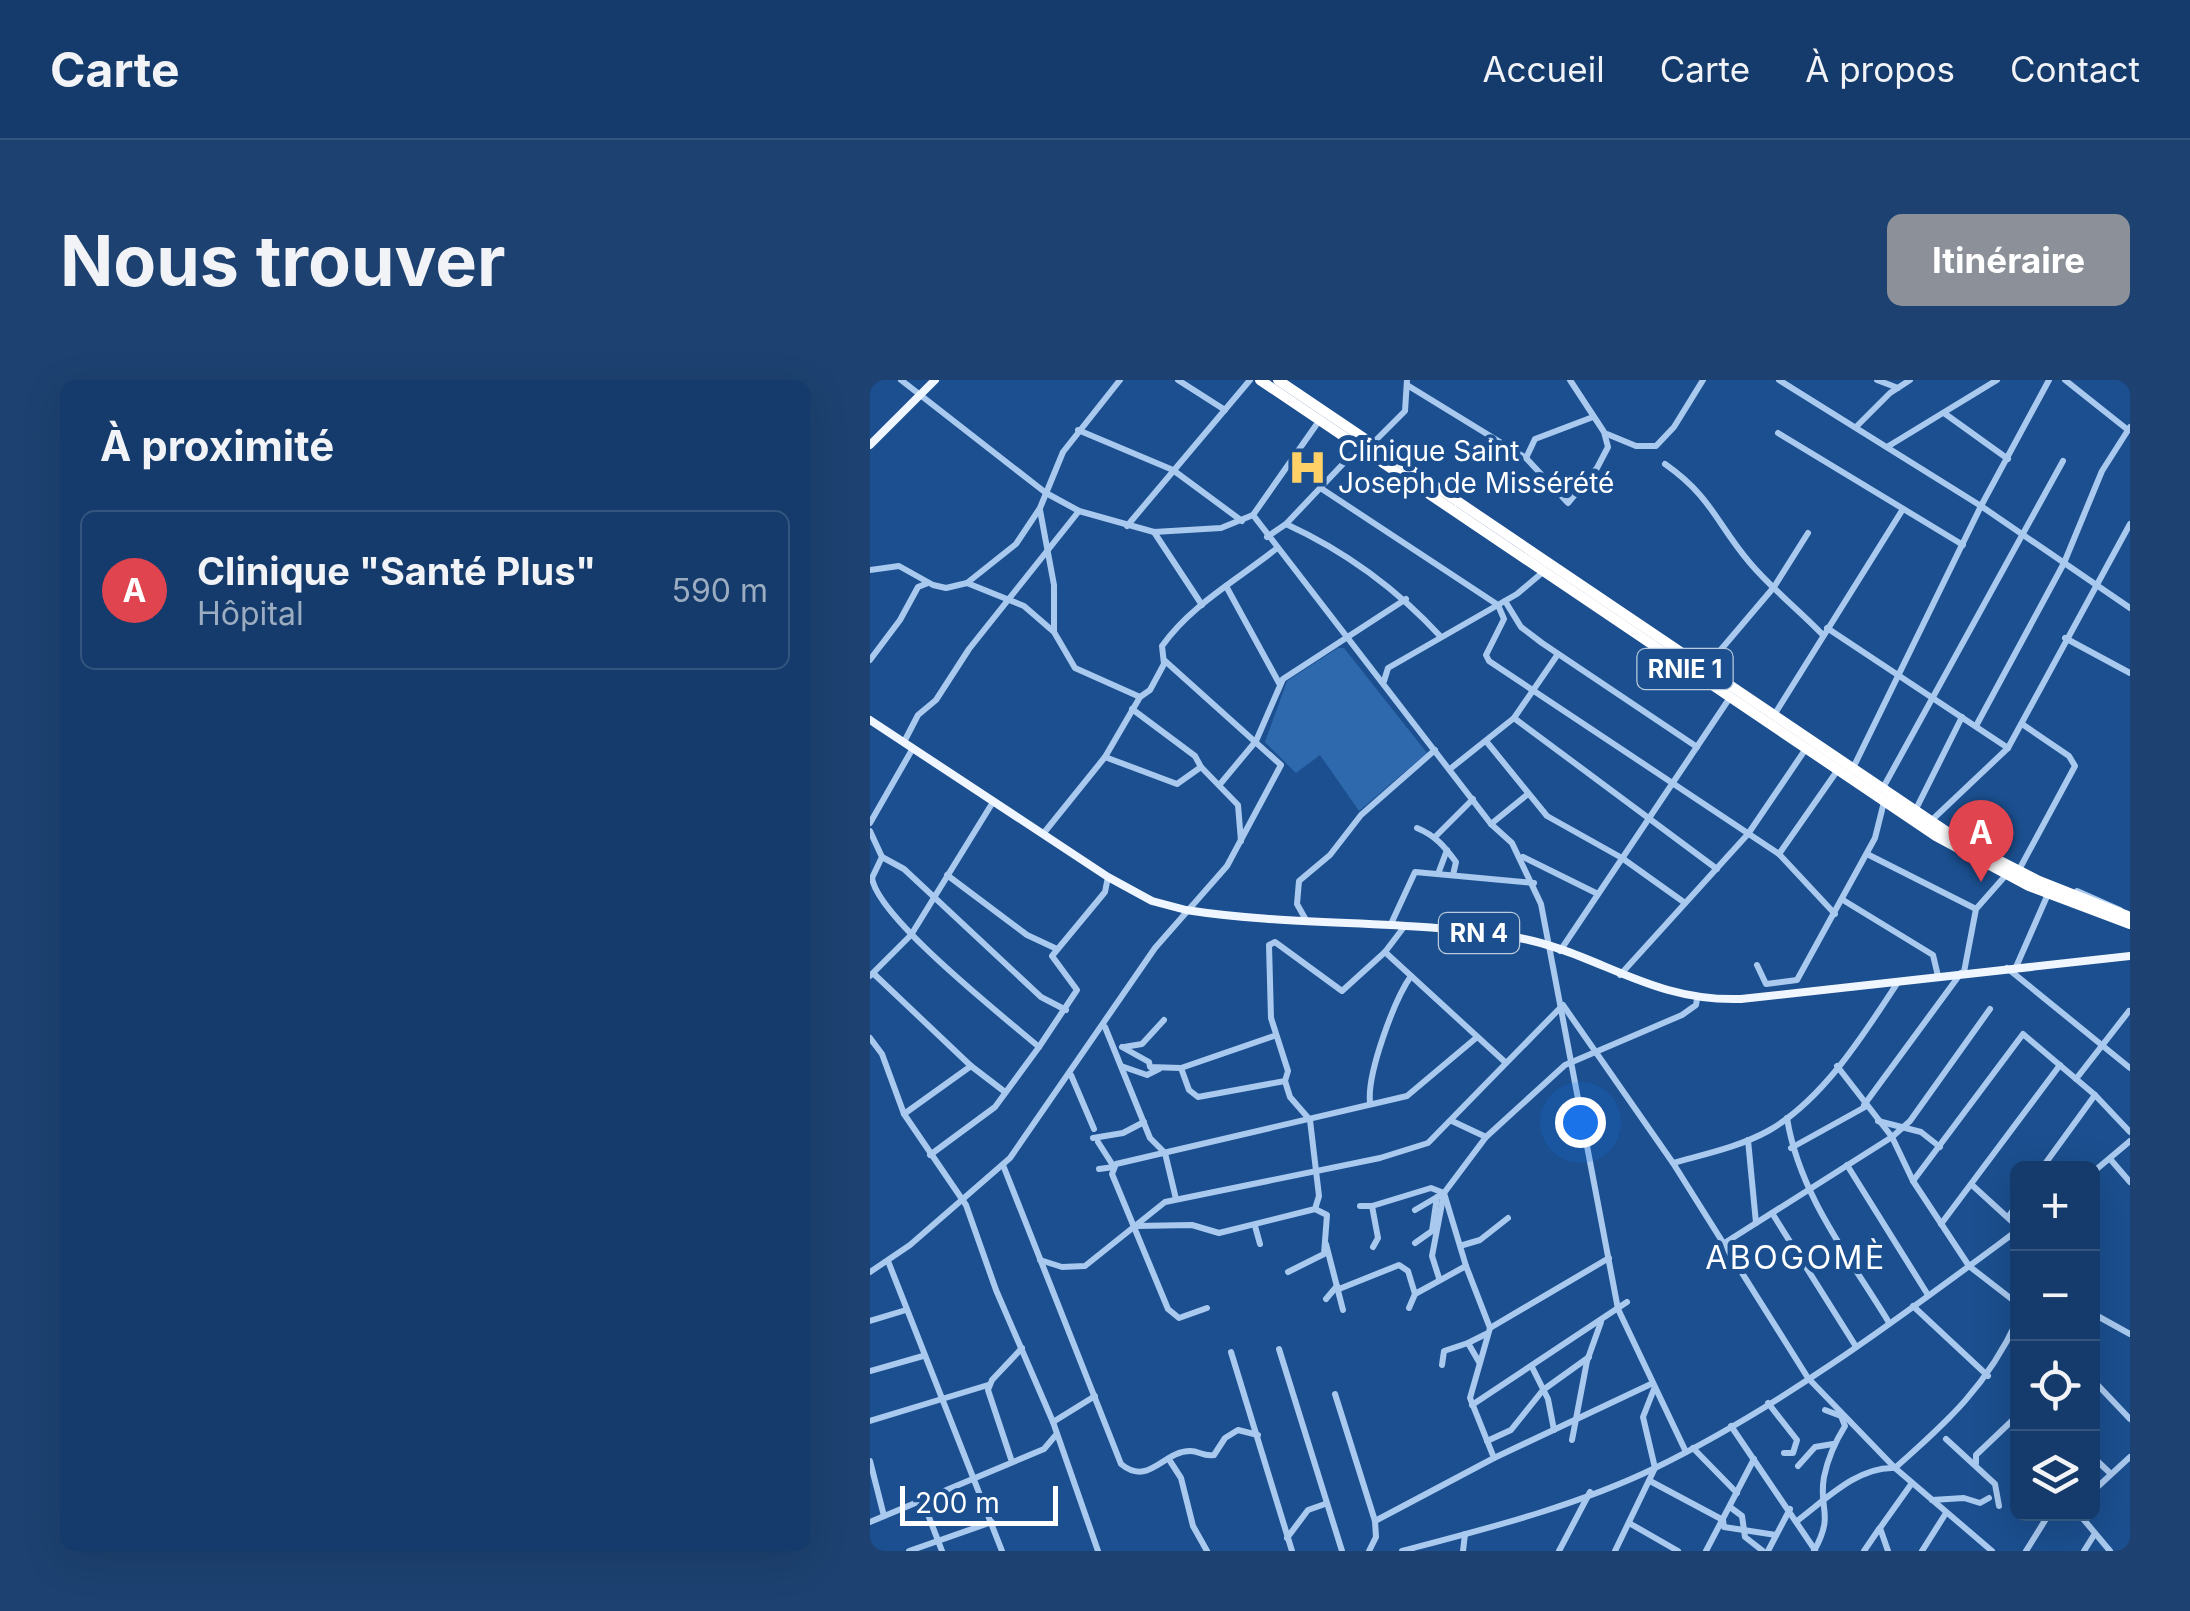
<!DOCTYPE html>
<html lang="fr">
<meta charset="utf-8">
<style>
body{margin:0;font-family:Inter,sans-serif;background:#1d4271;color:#f1f3f6}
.controls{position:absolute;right:30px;bottom:30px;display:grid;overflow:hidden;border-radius:15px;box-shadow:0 10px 40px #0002}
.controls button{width:90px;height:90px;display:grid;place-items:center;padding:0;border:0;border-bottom:2px solid #33557e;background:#143b6b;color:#f1f3f6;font:50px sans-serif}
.scale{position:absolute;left:30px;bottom:25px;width:158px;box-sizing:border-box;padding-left:10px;border:5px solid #fff;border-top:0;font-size:28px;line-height:35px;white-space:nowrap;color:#fff;-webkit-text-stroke:8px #1b4f8f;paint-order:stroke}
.you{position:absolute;left:710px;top:742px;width:35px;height:35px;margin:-25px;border:8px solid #fff;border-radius:50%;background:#1a73e8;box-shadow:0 0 0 15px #1a73e833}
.badge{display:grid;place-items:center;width:65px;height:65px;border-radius:50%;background:#8c9099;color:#fff;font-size:32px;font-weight:700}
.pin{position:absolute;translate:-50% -82px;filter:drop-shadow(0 2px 5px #0008)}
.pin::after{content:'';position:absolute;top:52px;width:35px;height:30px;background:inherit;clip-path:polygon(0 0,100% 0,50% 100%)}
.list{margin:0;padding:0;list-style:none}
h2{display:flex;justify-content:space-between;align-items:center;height:130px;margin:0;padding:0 40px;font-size:42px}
h2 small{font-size:32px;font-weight:400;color:#9dadc1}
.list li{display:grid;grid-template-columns:65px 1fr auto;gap:30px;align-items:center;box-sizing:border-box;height:160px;margin:0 20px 20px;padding:0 20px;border:2px solid #33557e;border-radius:15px}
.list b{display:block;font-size:38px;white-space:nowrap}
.list p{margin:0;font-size:32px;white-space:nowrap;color:#9dadc1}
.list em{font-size:32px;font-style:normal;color:#9dadc1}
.icon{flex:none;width:55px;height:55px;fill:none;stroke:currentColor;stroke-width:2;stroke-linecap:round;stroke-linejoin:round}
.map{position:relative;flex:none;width:1260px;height:1171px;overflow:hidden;border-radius:15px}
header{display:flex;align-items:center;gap:60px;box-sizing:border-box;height:140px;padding:0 50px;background:#143b6b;border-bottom:2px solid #33557e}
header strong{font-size:48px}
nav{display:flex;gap:55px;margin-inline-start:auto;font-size:35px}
.intro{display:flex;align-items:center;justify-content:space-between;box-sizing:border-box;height:240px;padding:0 60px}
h1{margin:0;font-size:70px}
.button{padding:25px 45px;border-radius:15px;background:#8c9099;color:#fff;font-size:35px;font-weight:700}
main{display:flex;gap:60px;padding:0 60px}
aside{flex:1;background:#143b6b;border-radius:15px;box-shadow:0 10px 40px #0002}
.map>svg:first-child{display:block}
.green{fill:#2e69ad}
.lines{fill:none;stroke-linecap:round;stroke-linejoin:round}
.minor{stroke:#a9c9ee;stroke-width:6}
.major{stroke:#f0f6ff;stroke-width:8}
.highway{stroke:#fff;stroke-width:10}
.labels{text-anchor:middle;stroke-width:10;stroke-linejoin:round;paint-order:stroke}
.shield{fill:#1b4f8f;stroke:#bbcadd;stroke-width:2.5}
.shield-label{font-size:25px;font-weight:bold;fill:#fff}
.poi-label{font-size:28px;fill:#fff;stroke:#1b4f8f;text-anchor:start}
.quarter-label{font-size:32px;letter-spacing:2.5px;fill:#fff;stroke:#1b4f8f}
</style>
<header>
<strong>Carte</strong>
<nav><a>Accueil</a><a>Carte</a><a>À propos</a><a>Contact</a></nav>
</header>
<div class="intro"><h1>Nous trouver</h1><a class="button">Itinéraire</a></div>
<main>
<aside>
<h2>À proximité<small></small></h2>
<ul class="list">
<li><span class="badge" style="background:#e0444e">A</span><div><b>Clinique &quot;Santé Plus&quot;</b><p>Hôpital</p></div><em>590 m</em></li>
</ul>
</aside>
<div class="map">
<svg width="1260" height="1171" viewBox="0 0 1260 1171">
<rect width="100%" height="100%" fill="#1b4f8f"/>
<polygon class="green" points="468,268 474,268 557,373 489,431 450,375 426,393 395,362 417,301"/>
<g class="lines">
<g class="minor">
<polyline points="31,0 176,113 209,131 284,152 351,148 383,135"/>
<polyline points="308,0 355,30"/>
<polyline points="909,0 1111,126 1260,228"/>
<polyline points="1007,0 1028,8"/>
<polyline points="1195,0 1258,50"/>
<polyline points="537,5 656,78 698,123 727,88 738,67 734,52 700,0"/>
<polyline points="1074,33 1138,79"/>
<polyline points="449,41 383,135 621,444 642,463 671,524 748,929 816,1072"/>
<polyline points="986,47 1020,13 1040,0"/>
<polyline points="208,50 303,90 372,141"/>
<polyline points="908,53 1093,165"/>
<polyline points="737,54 766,66 786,66 804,47 833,0"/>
<polyline points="503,63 535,31 537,0"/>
<polyline points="1017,67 1127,0"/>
<polyline points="656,78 665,59 723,37"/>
<path d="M795,84C842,117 846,143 880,183C902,209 929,230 953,255"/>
<polyline points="452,109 628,225 634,239 616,275 619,281 909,474 965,534"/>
<polyline points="170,130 184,205 184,251"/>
<path d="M416,144C477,172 526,208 571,257"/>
<polyline points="257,146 380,0"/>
<polyline points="284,152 332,225"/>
<polyline points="397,157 416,144 489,67"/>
<polyline points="0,190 29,186 63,205 76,208 97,203 154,226 184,252 205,288 270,317"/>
<polyline points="97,203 146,164 170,128 193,72 250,0"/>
<polyline points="356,206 409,303"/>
<polyline points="635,221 651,247 672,263 827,367"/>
<polyline points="957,248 1138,368"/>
<polyline points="1195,258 1260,293"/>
<polyline points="0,280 30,240 48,207 58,203"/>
<polyline points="837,286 904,207 938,153"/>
<polyline points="514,301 518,288 647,214 673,192"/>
<polyline points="262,329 325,376 331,387"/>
<polyline points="906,332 1033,129"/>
<polyline points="644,338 847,489"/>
<polyline points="1106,346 1194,183 1232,91 1260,47"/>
<polyline points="616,361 677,436 752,478 815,523"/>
<polyline points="34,362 48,335 66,320 99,269 209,131"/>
<polyline points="235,377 307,404 331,387 368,425 371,461"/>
<polyline points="984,386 1111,126 1179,0"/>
<polyline points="580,389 644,338 688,274"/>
<polyline points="351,403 386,361 413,299 536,219"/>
<polyline points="1014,406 1193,81"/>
<polyline points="1047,427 1092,337"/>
<polyline points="1063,439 1138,368 1260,144"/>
<polyline points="0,443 43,368"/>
<polyline points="621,444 658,414"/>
<path d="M547,448C566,456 574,466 586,482L583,495"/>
<path d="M0,451L12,477L2,498C8,538 134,637 169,667L125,727L60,775"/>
<path d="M173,454L235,377L270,317L280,310L294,284L292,266C321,225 367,200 406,169"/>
<polyline points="566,456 603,419"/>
<polyline points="909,474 967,391"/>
<polyline points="997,474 1106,529"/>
<polyline points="12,477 34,489 171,617 196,630"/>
<polyline points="653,477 728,514"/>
<polyline points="1150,488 1205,386 1199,376 1152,344"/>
<polyline points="568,494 577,470"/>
<polyline points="77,495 157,555 187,569"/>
<polyline points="1207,511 1250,530"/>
<polyline points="973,520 1063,575 1068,596"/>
<polyline points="436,540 427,524 429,501 460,475 491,435 565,370"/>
<polyline points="520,546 545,492 664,503"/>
<polyline points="690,571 859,319"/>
<polyline points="515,572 635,682"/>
<polyline points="887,585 896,604 927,600 1005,458 1014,422"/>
<polyline points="1146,587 1178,514"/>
<polyline points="1137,588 1260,688"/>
<polyline points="1094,592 1106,529 1136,495"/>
<polyline points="4,594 101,686 135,712"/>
<polyline points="750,595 878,454 935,370"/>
<polyline points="0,596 41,555 123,422"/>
<polyline points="235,647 280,758 295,773 306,819"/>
<polyline points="0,658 12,674 34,734 96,825 126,910 183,1042 228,1171"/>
<polyline points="169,667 207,610 182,576 235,512 238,497"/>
<polyline points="252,667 279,682 280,687 311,688 319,710 328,717 415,701"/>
<polyline points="254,667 272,664 294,640"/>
<polyline points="251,686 277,695 289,689"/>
<polyline points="967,686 1022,757 1043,801 1099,886 1148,924"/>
<polyline points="311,688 404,656"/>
<polyline points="201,695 224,749"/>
<polyline points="1206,699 1259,631"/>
<path d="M500,722C497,694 524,620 541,596"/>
<polyline points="994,725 1091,593"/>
<polyline points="34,734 101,686"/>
<path d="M917,738C929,814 979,877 1018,941"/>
<polyline points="582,741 616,757"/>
<polyline points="1008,741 1051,752 1070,767"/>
<polyline points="223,758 253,753 274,742"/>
<polyline points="878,760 886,843"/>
<polyline points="228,762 244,787 229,789"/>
<polyline points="921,768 995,727"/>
<polyline points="1241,780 1260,802"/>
<path d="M803,783C835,774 869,767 898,751C953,720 994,654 1028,602"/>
<path d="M133,785L251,1084C279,1107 293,1071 320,1071C330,1071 333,1077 344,1075L355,1058L368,1050L388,1055"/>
<polyline points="977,785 1058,915"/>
<polyline points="1172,788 1225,715"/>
<polyline points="1222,793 1260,761"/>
<polyline points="1043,801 1153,654 1225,715 1260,752"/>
<polyline points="1102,805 1148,847"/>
<polyline points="574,813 596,886"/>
<polyline points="490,826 502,826"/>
<polyline points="902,833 985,965"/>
<polyline points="1139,836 1148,823"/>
<polyline points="1071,844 1190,685"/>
<polyline points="266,846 322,845 349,853 445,829 449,816 440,740 420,717 415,701 418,691 401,638 399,565 405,562 472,611 515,572 534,547"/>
<polyline points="385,846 390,864"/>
<polyline points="545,863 562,851 567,817"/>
<polyline points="456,864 473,930"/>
<polyline points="853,864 1022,757 1040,741 1120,629"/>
<polyline points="593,865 610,860 638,838"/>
<polyline points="503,867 508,858 502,826 561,808 574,813 545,830"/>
<polyline points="170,880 192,887 215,886 295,822 510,778 558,763 693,625 803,783 938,998 1025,1088 1122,1171"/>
<polyline points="18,881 132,1171"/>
<polyline points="0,892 40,865 140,778 285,568 357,486 411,385 294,280"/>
<polyline points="418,892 454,874 457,835 445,829"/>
<polyline points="569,898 562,876 574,813 616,757 695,685 812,635 826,625 827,619"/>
<polyline points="469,909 529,885 538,891 545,914 596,886 620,948"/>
<polyline points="456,919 467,906"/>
<polyline points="1043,926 1118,996"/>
<polyline points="337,928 309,938 298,929 242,794 246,784 537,716 606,658"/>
<polyline points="539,928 545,914"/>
<polyline points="1222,933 1260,954"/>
<polyline points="0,941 36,930"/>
<polyline points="409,969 472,1171"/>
<polyline points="361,972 422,1171"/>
<polyline points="609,982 598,963 616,954"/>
<polyline points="572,985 574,971 598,963"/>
<polyline points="662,987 678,1019 684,1050"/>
<polyline points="0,991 53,976"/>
<polyline points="1222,999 1260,1039"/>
<polyline points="465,1014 505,1141 506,1157 499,1171"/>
<polyline points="898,1023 927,1060 923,1073 914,1073"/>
<polyline points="602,1025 757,922"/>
<polyline points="0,1041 118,1005"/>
<polyline points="183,1042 225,1016"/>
<polyline points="861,1046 945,1170"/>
<polyline points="1076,1059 1125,1104 1129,1126"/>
<polyline points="702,1060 717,981 731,942"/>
<polyline points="617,1061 641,1050 673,1010 719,977"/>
<polyline points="823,1068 867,1113"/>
<polyline points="1222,1076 1241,1094"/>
<polyline points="624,1078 600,1018 620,948 739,878"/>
<polyline points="141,1079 118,1010 122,1000 152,968"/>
<polyline points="0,1081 14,1136"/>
<polyline points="300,1081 311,1098 323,1146 337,1171"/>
<polyline points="1106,1083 1106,1075 1148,1035"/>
<polyline points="928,1086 945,1067 963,1064"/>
<polyline points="780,1101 853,1140 854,1147 906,1155"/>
<polyline points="1222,1112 1260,1077"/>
<polyline points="52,1119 72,1171"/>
<polyline points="1062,1120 1094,1118 1110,1123 1119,1118"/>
<polyline points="860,1127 872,1136 875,1157 893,1171"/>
<polyline points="1209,1134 1240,1171"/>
<polyline points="505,1141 624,1078 781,1004"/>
<path d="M927,1141C955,1120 988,1086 1025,1088C1079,1040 1117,1006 1148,939"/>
<polyline points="0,1142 174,1069 185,1056"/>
<polyline points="759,1143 808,1171"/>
<polyline points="417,1158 438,1130 455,1124"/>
<polyline points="39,1171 122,1142"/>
<path d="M532,1171C615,1149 707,1126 785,1088C914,1025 1033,935 1148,850"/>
<polyline points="593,1171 595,1154"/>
<polyline points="689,1171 720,1112"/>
<polyline points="745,1171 785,1088 773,1037 784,1009"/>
<polyline points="836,1171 884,1079"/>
<polyline points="898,1171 920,1129"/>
<path d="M944,1171C965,1133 948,1130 954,1097C958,1077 965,1062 975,1046L971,1036L955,1030"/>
<polyline points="994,1171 1009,1149"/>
<polyline points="1018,1171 1010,1148 1042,1103"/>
<polyline points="1052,1171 1076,1133"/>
<polyline points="1156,1171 1179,1134"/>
<polyline points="1214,1171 1224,1155"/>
</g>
<g class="major">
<polyline points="0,65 65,0"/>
<path d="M0,340L238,497L282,521L316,530C425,547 536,539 644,557C727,571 778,622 871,619L1260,576"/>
</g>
<g class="highway">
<polyline points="390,0 1066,456 1159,506 1260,544"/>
<polyline points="408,0 1089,460 1169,501 1260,537"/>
</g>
</g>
<defs>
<symbol id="hospital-bare" viewBox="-9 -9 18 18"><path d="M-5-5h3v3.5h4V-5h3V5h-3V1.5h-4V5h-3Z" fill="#ffd166" stroke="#1b4f8f" stroke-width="2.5" paint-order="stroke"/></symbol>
</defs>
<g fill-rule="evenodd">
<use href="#hospital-bare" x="410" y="60" width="55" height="55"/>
</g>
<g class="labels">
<g class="shield">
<rect x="767.5" y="269" width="95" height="40" rx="8"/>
<rect x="569" y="533" width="80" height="40" rx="8"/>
</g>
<g class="shield-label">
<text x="815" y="298">RNIE 1</text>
<text x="609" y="562">RN 4</text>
</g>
<g class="poi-label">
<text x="468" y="81">Clinique Saint<tspan x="468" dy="32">Joseph de Missérété</tspan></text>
</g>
<g class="quarter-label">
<text x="926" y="889">ABOGOMÈ</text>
</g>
</g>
</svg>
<div class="controls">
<button>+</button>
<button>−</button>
<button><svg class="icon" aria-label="locate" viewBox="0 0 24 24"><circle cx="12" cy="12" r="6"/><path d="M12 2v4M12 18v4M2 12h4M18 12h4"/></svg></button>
<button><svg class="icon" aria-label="layers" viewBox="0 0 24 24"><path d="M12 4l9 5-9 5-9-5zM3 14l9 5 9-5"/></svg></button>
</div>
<div class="scale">200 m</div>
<div class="you"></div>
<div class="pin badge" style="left:1111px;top:502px;background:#e0444e">A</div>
</div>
</main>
